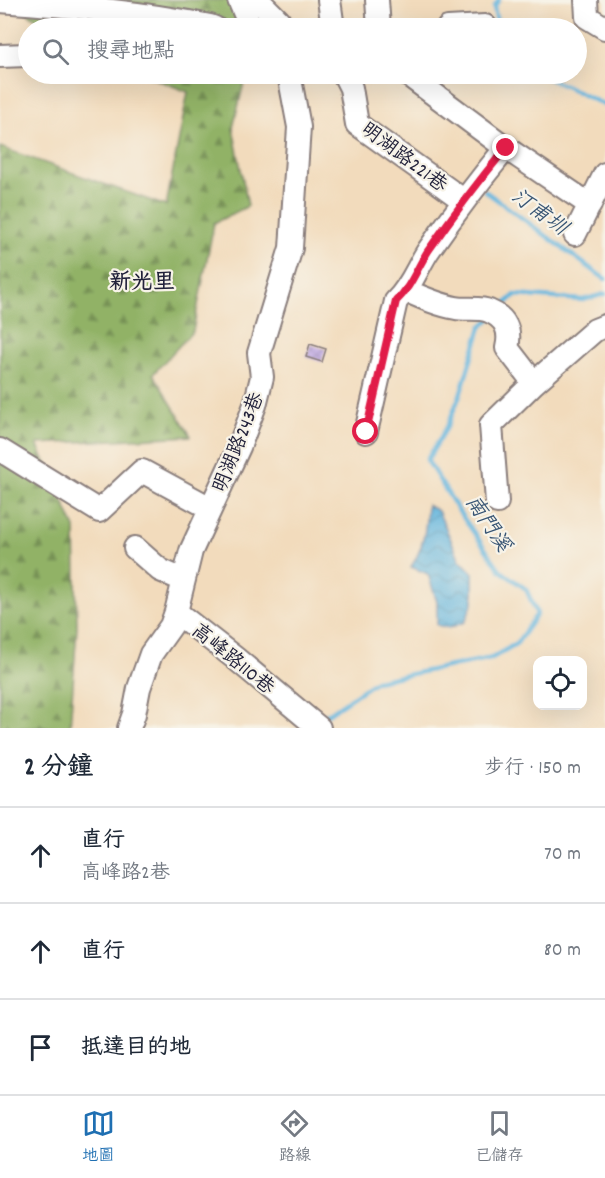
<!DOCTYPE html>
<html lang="zh-TW">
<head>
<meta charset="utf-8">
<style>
	:root { --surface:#fff; --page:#f2f2f3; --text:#1f2937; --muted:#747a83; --line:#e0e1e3; --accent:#1f6fb2 }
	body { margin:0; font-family:Dekko,"LXGW WenKai TC",sans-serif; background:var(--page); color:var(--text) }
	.controls { position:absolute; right:18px; bottom:18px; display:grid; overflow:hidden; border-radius:12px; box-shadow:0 6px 24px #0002 }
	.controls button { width:54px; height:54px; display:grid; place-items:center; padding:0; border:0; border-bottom:2px solid var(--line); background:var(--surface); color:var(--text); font:30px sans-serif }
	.stop { position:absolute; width:18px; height:18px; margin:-14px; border:4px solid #e11d48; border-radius:50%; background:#fff }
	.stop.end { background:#e11d48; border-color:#fff; box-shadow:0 2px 6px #0008 }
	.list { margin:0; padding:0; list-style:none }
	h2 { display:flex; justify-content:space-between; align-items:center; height:78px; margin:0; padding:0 24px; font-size:26px }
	h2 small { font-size:20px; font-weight:400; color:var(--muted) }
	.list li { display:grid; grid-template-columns:39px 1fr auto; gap:18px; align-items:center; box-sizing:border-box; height:96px; padding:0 24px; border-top:2px solid var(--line) }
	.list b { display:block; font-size:22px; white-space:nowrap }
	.list p { margin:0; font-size:20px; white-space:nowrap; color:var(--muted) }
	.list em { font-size:20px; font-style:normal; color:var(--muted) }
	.icon { flex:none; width:33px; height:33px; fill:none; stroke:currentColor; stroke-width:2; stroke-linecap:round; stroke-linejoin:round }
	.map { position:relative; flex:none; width:605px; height:728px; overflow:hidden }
	.search { position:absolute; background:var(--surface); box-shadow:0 6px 24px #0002; left:18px; right:18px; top:18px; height:66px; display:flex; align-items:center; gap:15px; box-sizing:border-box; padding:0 21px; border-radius:33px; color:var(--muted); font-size:22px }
	.sheet { height:366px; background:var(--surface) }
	nav { display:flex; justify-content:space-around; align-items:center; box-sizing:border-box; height:84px; border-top:2px solid var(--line); background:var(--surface); font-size:16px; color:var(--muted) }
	nav a { display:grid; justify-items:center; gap:3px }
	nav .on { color:var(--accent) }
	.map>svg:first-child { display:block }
	.forest { fill:url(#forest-firs); stroke:#5a6a50; stroke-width:1.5 }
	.water { fill:url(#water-waves); stroke:#426b8c; stroke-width:1.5 }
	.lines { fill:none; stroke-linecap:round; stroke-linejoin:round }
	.stream { stroke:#61b4dd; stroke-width:4.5 }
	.building { fill:url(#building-cross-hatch) }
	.minor-casing { stroke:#8a7e7c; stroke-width:26 }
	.minor { stroke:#fff; stroke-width:22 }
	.route { stroke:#e11d48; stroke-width:8 }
	.labels { text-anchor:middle; stroke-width:4.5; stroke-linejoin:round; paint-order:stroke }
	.street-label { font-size:20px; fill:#22223b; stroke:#f7f3e8 }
	.water-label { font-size:21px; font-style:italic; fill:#385574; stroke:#f7f3e8 }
	.quarter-label { font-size:22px; font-weight:bold; fill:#22223b; stroke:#f7f3e8 }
</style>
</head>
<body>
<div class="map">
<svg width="605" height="728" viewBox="0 0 605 728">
	<defs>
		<pattern id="forest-firs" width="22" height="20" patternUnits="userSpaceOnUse" patternTransform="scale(1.5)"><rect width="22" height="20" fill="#91b266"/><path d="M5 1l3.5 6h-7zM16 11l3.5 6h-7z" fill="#769055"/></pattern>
		<pattern id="water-waves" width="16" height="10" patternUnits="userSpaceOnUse" patternTransform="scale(1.5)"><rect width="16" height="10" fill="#61b4dd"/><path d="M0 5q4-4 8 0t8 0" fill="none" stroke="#5092b4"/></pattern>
		<pattern id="building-cross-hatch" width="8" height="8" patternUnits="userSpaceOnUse" patternTransform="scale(1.5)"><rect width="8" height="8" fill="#baa1e3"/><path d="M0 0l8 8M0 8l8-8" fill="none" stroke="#9783b9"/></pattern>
	</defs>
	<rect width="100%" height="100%" fill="#f7f3e8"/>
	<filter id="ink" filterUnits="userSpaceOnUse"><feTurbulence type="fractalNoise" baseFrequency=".0167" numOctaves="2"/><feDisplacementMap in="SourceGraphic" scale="12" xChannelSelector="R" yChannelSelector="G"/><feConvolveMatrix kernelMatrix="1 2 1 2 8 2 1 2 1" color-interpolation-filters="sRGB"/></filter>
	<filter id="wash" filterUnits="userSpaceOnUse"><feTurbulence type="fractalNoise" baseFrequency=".008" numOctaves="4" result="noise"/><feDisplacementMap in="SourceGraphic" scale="24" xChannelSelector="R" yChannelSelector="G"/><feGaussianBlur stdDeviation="1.35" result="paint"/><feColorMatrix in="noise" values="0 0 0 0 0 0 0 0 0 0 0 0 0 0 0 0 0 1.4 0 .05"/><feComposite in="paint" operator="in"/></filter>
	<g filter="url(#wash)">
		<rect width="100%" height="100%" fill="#f2dbbc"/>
		<path class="forest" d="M8 0H230L241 28H50Z
			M142 74H246L233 128 248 206 214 223 193 331 153 374 191 436 37 444 75 528 77 627 70 728H0V147L166 206 188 92Z"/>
		<path class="water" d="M427 505 438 511 460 560 473 573V602L465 622 449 628 437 625V602L428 574 411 567C424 547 426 529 427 505Z"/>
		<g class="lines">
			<path class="stream" d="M498 28 494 7 499 0
				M539 74 605 105
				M485 191 605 279
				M500 309 515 295 583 300 605 294
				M319 720 376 681 492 658 517 643 537 614 526 589 501 571 460 513 427 460 447 427 460 395 481 327 490 319"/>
		</g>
		<g id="blocks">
			<path class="building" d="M310 344 326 349 322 362 306 357Z"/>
		</g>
	</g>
	<g filter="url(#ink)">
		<use href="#blocks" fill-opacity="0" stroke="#8a7e7c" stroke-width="1.5"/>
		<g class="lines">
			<defs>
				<path id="minor" d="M239 0 251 28
					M258 0 279 21 280 28
					M329 0 333 28
					M377 0 379 28
					M586 0 587 17 605 28
					M0 1C71 6 141 12 210 26L215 28
					M448 28 485 26
					M0 56 27 55
					M344 74 351 88 357 124 463 200
					M407 74 506 148 590 205
					M575 234 605 174
					M407 291C423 298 439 305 456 308 466 310 480 307 489 311 506 318 511 331 507 348L534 383
					M366 432 396 301C411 287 417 268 428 251 453 215 478 182 506 148
					M0 450 99 511 142 471 210 508
					M497 502 491 425 534 383 595 330 605 326
					M135 548 160 570 183 580
					M176 612 235 658 319 728
					M129 728 134 714 139 688 151 654 171 626 176 612 191 551 239 447 255 405 262 377 259 353 291 248 299 127 289 74"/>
			</defs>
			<use href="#minor" class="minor-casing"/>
			<use href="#minor" class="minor"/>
		</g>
	</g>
	<g class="lines" filter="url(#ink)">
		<path class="route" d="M366 432 396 301C411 287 417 268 428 251 453 215 478 182 506 148"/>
	</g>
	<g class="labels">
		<g class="street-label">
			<text transform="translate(405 156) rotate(37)" y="7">明湖路221巷</text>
			<text transform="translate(237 442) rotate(-68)" y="7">明湖路243巷</text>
			<text transform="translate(234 658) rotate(39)" y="7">高峰路110巷</text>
		</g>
		<g class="water-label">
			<text transform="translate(540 211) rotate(36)" y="7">汀甫圳</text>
			<text transform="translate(489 523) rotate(56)" y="7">南門溪</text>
		</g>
		<g class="quarter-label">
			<text x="142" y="288">新光里</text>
		</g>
	</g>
</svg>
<div class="controls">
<button><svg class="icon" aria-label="locate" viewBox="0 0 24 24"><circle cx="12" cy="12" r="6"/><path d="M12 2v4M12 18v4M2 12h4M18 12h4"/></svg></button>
</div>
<div class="stop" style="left:366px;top:432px"></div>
<div class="stop end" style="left:506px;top:148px"></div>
<div class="search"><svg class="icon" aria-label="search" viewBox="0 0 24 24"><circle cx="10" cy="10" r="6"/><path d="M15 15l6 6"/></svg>搜尋地點</div>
</div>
<section class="sheet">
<h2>2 分鐘<small>步行 · 150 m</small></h2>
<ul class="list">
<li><svg class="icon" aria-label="ahead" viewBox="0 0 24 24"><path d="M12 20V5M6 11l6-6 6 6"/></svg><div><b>直行</b><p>高峰路2巷</p></div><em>70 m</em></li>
<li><svg class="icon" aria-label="ahead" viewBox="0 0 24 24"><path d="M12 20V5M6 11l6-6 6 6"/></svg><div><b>直行</b></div><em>80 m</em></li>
<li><svg class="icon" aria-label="arrive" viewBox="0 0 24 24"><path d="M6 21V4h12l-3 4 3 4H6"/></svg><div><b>抵達目的地</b></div></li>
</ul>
</section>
<nav>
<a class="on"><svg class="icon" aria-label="map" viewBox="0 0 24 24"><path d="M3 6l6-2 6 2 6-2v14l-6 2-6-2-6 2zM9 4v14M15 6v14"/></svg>地圖</a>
<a><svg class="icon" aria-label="directions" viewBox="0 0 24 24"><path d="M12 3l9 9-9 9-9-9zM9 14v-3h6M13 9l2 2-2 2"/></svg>路線</a>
<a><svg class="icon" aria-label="saved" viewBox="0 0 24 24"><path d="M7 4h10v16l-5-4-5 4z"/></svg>已儲存</a>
</nav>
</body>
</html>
